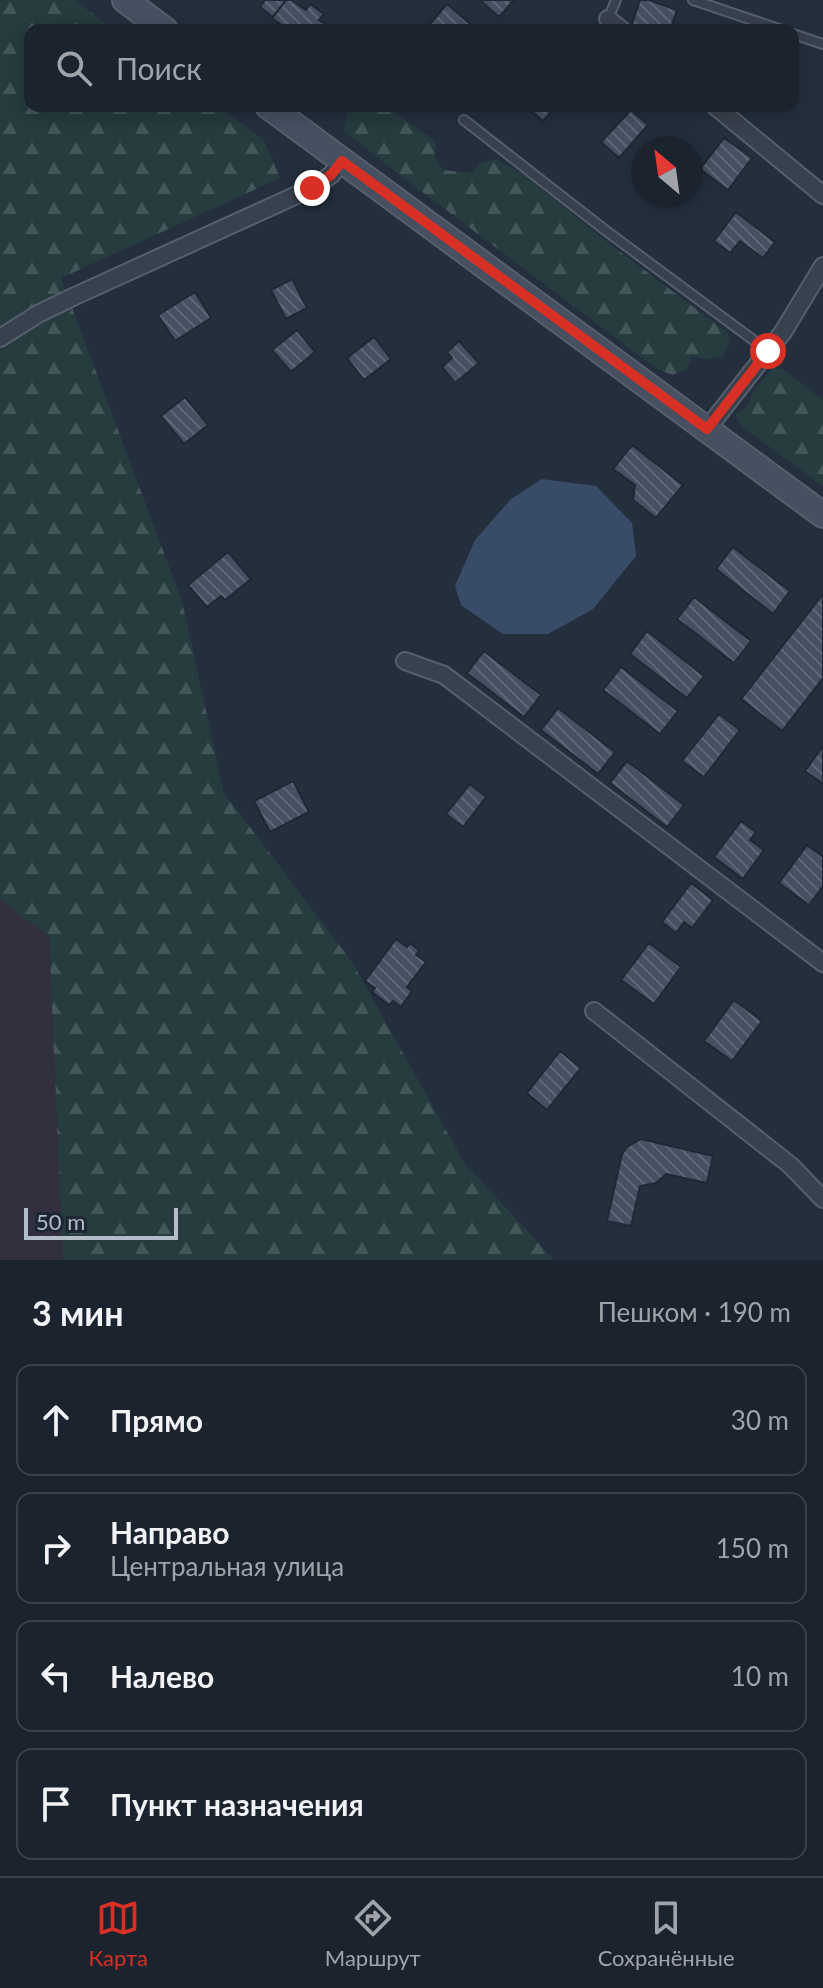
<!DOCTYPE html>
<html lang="ru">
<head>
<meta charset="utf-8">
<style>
	:root { --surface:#1b232e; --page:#242b36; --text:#f1f3f6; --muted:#a0a4aa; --line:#39404a; --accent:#d93025 }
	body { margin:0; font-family:Lato,sans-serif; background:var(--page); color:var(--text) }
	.compass { position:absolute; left:631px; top:136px; width:72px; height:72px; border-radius:50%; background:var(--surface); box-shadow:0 4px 20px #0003; rotate:331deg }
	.scale { position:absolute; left:24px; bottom:20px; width:154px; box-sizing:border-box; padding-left:8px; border:4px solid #b4bcc9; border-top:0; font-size:22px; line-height:28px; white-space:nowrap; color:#b4bcc9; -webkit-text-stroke:6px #1d2633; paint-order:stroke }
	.stop { position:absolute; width:24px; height:24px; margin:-18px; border:6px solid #d93025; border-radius:50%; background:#fff }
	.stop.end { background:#d93025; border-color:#fff; box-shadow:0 2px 8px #0008 }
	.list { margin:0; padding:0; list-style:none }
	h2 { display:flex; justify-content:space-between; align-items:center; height:104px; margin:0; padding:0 32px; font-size:34px }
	h2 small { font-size:26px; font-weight:400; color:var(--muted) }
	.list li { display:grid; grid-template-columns:52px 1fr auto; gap:24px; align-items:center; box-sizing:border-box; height:112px; margin:0 16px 16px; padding:0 16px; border:2px solid var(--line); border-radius:16px }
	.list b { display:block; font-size:30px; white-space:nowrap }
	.list p { margin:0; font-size:26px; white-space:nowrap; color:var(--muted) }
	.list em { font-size:26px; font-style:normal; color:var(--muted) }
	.icon { flex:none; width:44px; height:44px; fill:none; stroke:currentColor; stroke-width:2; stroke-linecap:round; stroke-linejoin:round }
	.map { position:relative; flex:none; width:823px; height:1260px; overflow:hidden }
	.search { position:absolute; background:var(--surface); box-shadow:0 4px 20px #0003; left:24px; right:24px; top:24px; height:88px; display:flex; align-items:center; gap:20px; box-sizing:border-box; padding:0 28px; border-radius:16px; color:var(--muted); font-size:30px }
	.sheet { height:616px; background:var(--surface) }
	nav { display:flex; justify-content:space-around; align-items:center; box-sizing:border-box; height:112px; border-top:2px solid var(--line); background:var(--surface); font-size:22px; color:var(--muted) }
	nav a { display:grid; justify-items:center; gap:4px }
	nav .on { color:var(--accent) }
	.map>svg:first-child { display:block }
	.medical { fill:#32303f }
	.forest { fill:url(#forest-firs) }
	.water { fill:#394c67 }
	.building { fill:url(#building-back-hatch); stroke:#1f2835; stroke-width:2 }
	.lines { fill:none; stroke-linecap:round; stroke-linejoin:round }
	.lane-casing { stroke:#565f6c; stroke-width:12 }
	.street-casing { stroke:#565f6c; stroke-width:20 }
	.secondary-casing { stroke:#565f6c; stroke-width:28 }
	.lane { stroke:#38414e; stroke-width:8 }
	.street { stroke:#38414e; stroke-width:16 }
	.secondary { stroke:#465061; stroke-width:24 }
	.route { stroke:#d93025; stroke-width:10 }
</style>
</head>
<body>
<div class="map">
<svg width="823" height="1260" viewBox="0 0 823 1260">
	<defs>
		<pattern id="forest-firs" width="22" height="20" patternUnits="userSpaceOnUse" patternTransform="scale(2)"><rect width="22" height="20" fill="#263c3f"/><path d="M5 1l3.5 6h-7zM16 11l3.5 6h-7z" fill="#435659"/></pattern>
		<pattern id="building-back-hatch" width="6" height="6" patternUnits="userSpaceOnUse" patternTransform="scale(2)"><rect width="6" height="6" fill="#455162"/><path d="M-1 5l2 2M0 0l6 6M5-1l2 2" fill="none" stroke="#5d6877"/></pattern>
	</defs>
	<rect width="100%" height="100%" fill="#242f3e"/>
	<path class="medical" d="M0 900 49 937 63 1260H0Z"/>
	<path class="forest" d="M0 0H74L115 30H30V106H218L264 140 280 178 61 278 182 601 224 793 352 962 465 1164 554 1260H63L49 937 0 900Z
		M350 106H386L435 141V157L443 170 472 173 482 162 497 160 523 174 615 248 728 333 729 344 723 356 707 359 692 356 686 370 672 375 657 369 405 179 343 130Z
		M773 368 783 369 823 400V486L744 428 735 415 748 405 753 391Z"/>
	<path class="water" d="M542 479 596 486 632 523 636 556 593 609 548 634H503L461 605 455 586 475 540 511 499Z"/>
	<path class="building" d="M265 0H286L273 17 260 7Z
		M286 0H291L306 10 310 4 324 14 319 20 329 27 327 30H288L272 18Z
		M480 0H514L499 17Z
		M640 0H649L677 10 670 30H639L631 27Z
		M447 4 477 30H425Z
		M526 106H556L543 121Z
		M631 110 648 125 619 158 601 142Z
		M724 138 752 158 728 190 700 169Z
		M736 212 775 242 763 258 740 241 730 253 714 241Z
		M292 279 307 308 286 319 271 290Z
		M195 292 211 318 175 341 158 315Z
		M297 330 315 352 291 372 272 350Z
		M374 337 391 359 364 380 347 358Z
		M459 341 479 363 455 383 442 367 452 358 447 352Z
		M185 397 208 425 184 444 161 416Z
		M632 445 683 485 656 518 633 500 635 485 613 469Z
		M733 547 790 591 773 614 716 569Z
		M228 552 251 579 225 600 221 596 207 607 188 585Z
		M823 594V678L782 731 741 699Z
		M694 597 751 641 734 663 677 619Z
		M647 631 704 676 687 698 630 654Z
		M484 651 541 695 524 717 467 673Z
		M621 667 678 711 660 734 603 690Z
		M558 708 615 752 598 774 541 730Z
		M719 714 740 730 704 777 682 761Z
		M823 746V784L805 771Z
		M627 761 684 805 667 827 610 783Z
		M293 781 309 812 270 832 254 801Z
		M470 784 486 797 463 827 446 814Z
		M741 821 756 832 750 840 764 850 743 879 714 857Z
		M807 845 823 857V886L809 905 779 883Z
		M691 883 713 900 692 928 684 922 676 933 662 922Z
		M396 939 407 947 410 943 419 950 416 955 426 962 407 987 412 991 401 1007 393 1001 389 1005 372 992 375 988 365 981Z
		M649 943 681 967 654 1004 621 980Z
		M734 1000 762 1021 732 1061 704 1041Z
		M560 1051 581 1068 547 1110 527 1093Z
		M641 1139 713 1156 707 1183 666 1174 656 1183 640 1186 631 1226 607 1221 622 1154 627 1147Z"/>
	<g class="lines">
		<defs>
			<path id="lane" d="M693 0 782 30
				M608 19 616 0
				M793 34 823 44
				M464 120 605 230 768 351"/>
			<path id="street" d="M608 19 622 30
				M715 106 823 195
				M0 338 38 314 75 296 312 188 331 175 342 161
				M707 429 783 332 823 266
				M405 661 444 675 823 963
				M594 1011 790 1165 823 1199"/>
			<path id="secondary" d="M125 0 165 30
				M268 106 823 515"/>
		</defs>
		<use href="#lane" class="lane-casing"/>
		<use href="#street" class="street-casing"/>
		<use href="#secondary" class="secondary-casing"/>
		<use href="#lane" class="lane"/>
		<use href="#street" class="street"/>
		<use href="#secondary" class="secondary"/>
	</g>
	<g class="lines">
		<path class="route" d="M312 188 331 175 342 161 707 429 768 351"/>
	</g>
</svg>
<svg class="compass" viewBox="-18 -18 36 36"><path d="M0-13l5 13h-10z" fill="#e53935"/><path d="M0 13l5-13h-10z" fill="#a0a4aa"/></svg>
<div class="scale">50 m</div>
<div class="stop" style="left:768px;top:351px"></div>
<div class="stop end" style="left:312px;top:188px"></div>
<div class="search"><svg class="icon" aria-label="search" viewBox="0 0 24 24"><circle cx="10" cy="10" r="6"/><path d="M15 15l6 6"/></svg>Поиск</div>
</div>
<section class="sheet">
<h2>3 мин<small>Пешком · 190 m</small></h2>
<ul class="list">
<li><svg class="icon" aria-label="ahead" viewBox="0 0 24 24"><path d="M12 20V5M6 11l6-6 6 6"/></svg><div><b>Прямо</b></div><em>30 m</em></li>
<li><svg class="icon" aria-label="right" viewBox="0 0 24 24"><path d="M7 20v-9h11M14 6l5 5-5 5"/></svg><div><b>Направо</b><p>Центральная улица</p></div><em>150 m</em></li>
<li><svg class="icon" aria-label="left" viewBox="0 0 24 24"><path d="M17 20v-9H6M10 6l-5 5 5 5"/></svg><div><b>Налево</b></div><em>10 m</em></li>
<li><svg class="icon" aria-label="arrive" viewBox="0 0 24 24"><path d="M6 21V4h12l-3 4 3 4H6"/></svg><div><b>Пункт назначения</b></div></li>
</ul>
</section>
<nav>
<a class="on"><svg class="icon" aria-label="map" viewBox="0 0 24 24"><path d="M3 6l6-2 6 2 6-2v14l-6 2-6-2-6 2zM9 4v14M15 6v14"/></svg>Карта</a>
<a><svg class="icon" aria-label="directions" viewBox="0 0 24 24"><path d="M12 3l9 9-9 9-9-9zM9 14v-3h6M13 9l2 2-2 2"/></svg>Маршрут</a>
<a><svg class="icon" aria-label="saved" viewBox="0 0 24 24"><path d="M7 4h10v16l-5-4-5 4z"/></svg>Сохранённые</a>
</nav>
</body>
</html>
